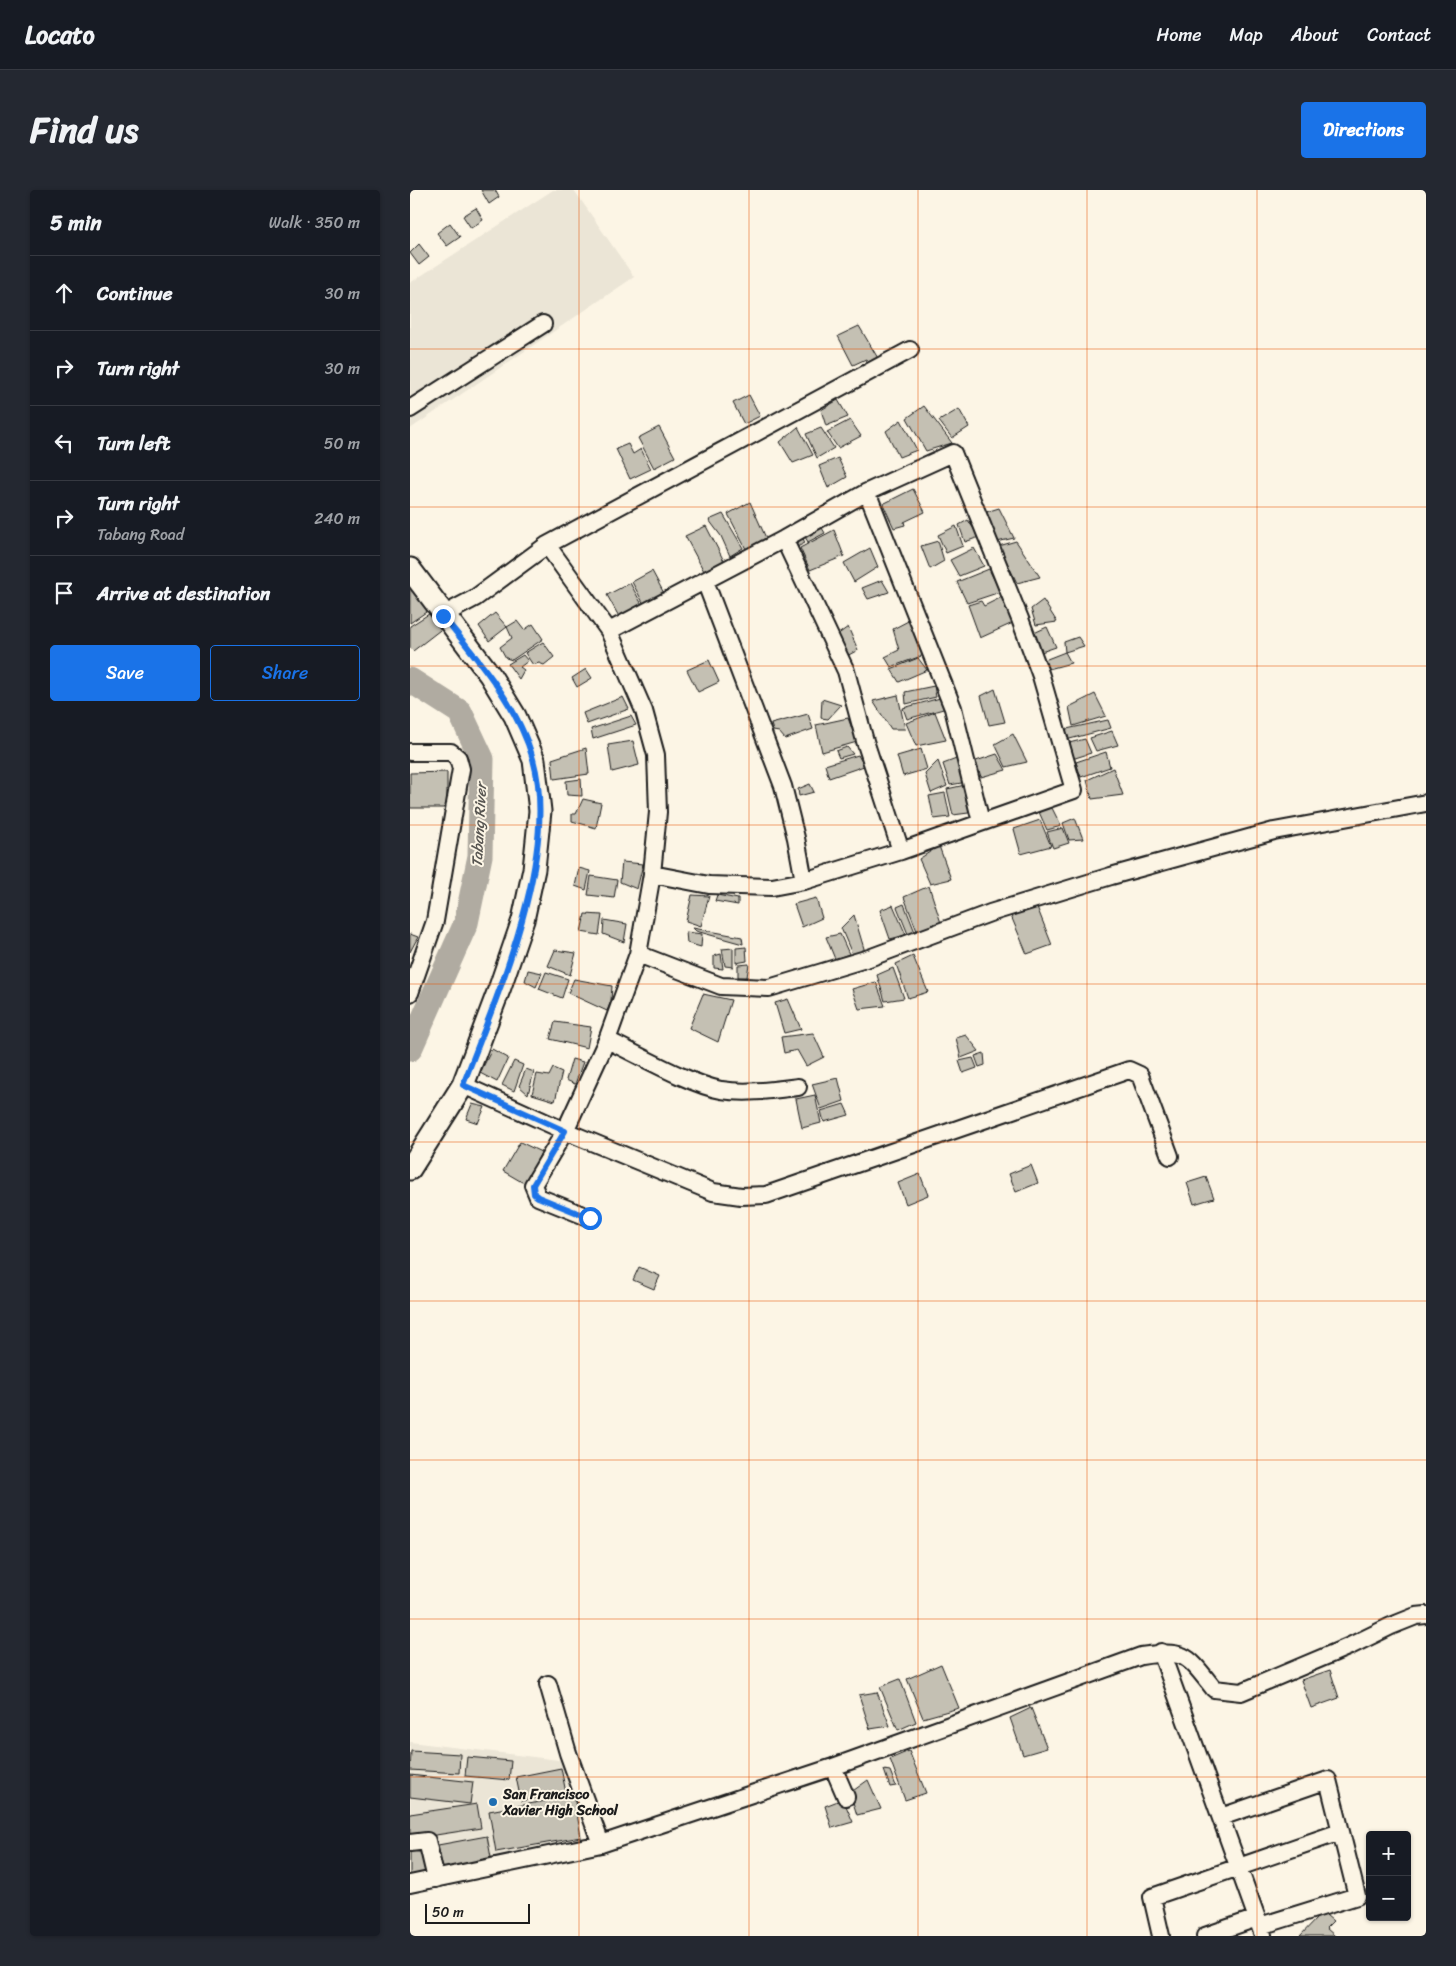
<!DOCTYPE html>
<html lang="en">
<head>
<meta charset="utf-8">
<style>
	:root { --surface:#171b24; --page:#242831; --text:#f1f3f6; --muted:#9ea1a6; --line:#363941; --accent:#1a73e8 }
	body { margin:0; font-family:Sriracha,sans-serif; background:var(--page); color:var(--text) }
	.controls { position:absolute; right:15px; bottom:15px; display:grid; overflow:hidden; border-radius:5px; box-shadow:0 1px 4px #0004 }
	.controls button { width:45px; height:45px; display:grid; place-items:center; padding:0; border:0; border-bottom:1px solid var(--line); background:var(--surface); color:var(--text); font:25px sans-serif }
	.scale { position:absolute; left:15px; bottom:12px; width:105px; box-sizing:border-box; padding-left:5px; border:2px solid #1c1c1c; border-top:0; font-size:14px; line-height:18px; white-space:nowrap; color:#1c1c1c; -webkit-text-stroke:4px #fcf5e5; paint-order:stroke }
	.stop { position:absolute; width:15px; height:15px; margin:-11px; border:4px solid #1a73e8; border-radius:50%; background:#fff }
	.stop.end { background:#1a73e8; border-color:#fff; box-shadow:0 1px 5px #0008 }
	.list { margin:0; padding:0; list-style:none }
	h2 { display:flex; justify-content:space-between; align-items:center; height:65px; margin:0; padding:0 20px; font-size:21px }
	h2 small { font-size:16px; font-weight:400; color:var(--muted) }
	.list li { display:grid; grid-template-columns:32px 1fr auto; gap:15px; align-items:center; box-sizing:border-box; height:75px; padding:0 20px; border-top:1px solid var(--line) }
	.list b { display:block; font-size:19px; white-space:nowrap }
	.list p { margin:0; font-size:16px; white-space:nowrap; color:var(--muted) }
	.list em { font-size:16px; font-style:normal; color:var(--muted) }
	.actions { display:flex; gap:10px; padding:15px 20px }
	.actions a { flex:1; padding:11px 0; border:1px solid var(--accent); border-radius:5px; text-align:center; font-size:18px; color:var(--accent) }
	.actions .main { background:var(--accent); color:#fff }
	.icon { flex:none; width:28px; height:28px; fill:none; stroke:currentColor; stroke-width:2; stroke-linecap:round; stroke-linejoin:round }
	.map { position:relative; flex:none; width:1016px; height:1746px; overflow:hidden; border-radius:5px }
	header { display:flex; align-items:center; gap:30px; box-sizing:border-box; height:70px; padding:0 25px; background:var(--surface); border-bottom:1px solid var(--line) }
	header strong { font-size:24px }
	nav { display:flex; gap:28px; margin-inline-start:auto; font-size:18px }
	.intro { display:flex; align-items:center; justify-content:space-between; box-sizing:border-box; height:120px; padding:0 30px }
	h1 { margin:0; font-size:35px }
	.button { padding:12px 22px; border-radius:5px; background:var(--accent); color:#fff; font-size:18px; font-weight:700 }
	main { display:flex; gap:30px; padding:0 30px }
	aside { flex:1; background:var(--surface); border-radius:5px; box-shadow:0 1px 4px #0004 }
	.map>svg:first-child { display:block }
	.built { fill:#ebe5d6 }
	.lines { fill:none; stroke-linecap:round; stroke-linejoin:round }
	.river { stroke:#b0aba1; stroke-width:25 }
	.building { fill:#c4c0b3; stroke:#1c1c1c }
	.minor-casing { stroke:#1c1c1c; stroke-width:20 }
	.major-casing { stroke:#1c1c1c; stroke-width:25 }
	.minor { stroke:#fcf5e5; stroke-width:16 }
	.major { stroke:#fcf5e5; stroke-width:21 }
	.route { stroke:#1a73e8; stroke-width:6 }
	.grid { fill:none; stroke:#e8590c; stroke-width:1; stroke-opacity:0.55 }
	.poi-dot { fill:#1f6fb2; stroke:#fcf5e5; stroke-width:2 }
	.labels { text-anchor:middle; stroke-width:4; stroke-linejoin:round; paint-order:stroke }
	.poi-label { font-size:14px; font-weight:bold; fill:#1c1c1c; stroke:#fcf5e5; text-anchor:start }
	.water-label { font-size:15px; font-style:italic; fill:#575551; stroke:#fcf5e5 }
</style>
</head>
<body>
<header>
<strong>Locato</strong>
<nav><a>Home</a><a>Map</a><a>About</a><a>Contact</a></nav>
</header>
<div class="intro"><h1>Find us</h1><a class="button">Directions</a></div>
<main>
<aside>
<h2>5 min<small>Walk · 350 m</small></h2>
<ul class="list">
<li><svg class="icon" aria-label="ahead" viewBox="0 0 24 24"><path d="M12 20V5M6 11l6-6 6 6"/></svg><div><b>Continue</b></div><em>30 m</em></li>
<li><svg class="icon" aria-label="right" viewBox="0 0 24 24"><path d="M7 20v-9h11M14 6l5 5-5 5"/></svg><div><b>Turn right</b></div><em>30 m</em></li>
<li><svg class="icon" aria-label="left" viewBox="0 0 24 24"><path d="M17 20v-9H6M10 6l-5 5 5 5"/></svg><div><b>Turn left</b></div><em>50 m</em></li>
<li><svg class="icon" aria-label="right" viewBox="0 0 24 24"><path d="M7 20v-9h11M14 6l5 5-5 5"/></svg><div><b>Turn right</b><p>Tabang Road</p></div><em>240 m</em></li>
<li><svg class="icon" aria-label="arrive" viewBox="0 0 24 24"><path d="M6 21V4h12l-3 4 3 4H6"/></svg><div><b>Arrive at destination</b></div></li>
</ul>
<div class="actions"><a class="main">Save</a><a>Share</a></div>
</aside>
<div class="map">
<svg width="1016" height="1746" viewBox="0 0 1016 1746">
	<rect width="100%" height="100%" fill="#fcf5e5"/>
	<filter id="ink" filterUnits="userSpaceOnUse"><feTurbulence type="fractalNoise" baseFrequency=".02" numOctaves="2"/><feDisplacementMap in="SourceGraphic" scale="10" xChannelSelector="R" yChannelSelector="G"/><feConvolveMatrix kernelMatrix="1 2 1 2 8 2 1 2 1" color-interpolation-filters="sRGB"/></filter>
	<g filter="url(#ink)">
		<path class="built" d="M143 0H164L224 87 0 239V93Z
			M0 1552 157 1571 173 1652 0 1685Z"/>
		<g class="lines">
			<path class="river" d="M0 490 50 522 72 569 70 666 56 733 0 859"/>
		</g>
		<path class="building" d="M71 0H85L89 7 79 14Z
			M66 18 73 30 61 38 53 26Z
			M40 33 50 47 37 56 27 43Z
			M9 54 19 67 9 75 0 63Z
			M449 136 469 170 459 175 456 169 443 175 428 146Z
			M339 205 350 226 334 234 323 213Z
			M428 210 438 227 416 236 411 220Z
			M514 216 542 253 516 261 497 228Z
			M549 219 559 237 542 248 529 231Z
			M440 230 451 246 428 258 417 242Z
			M491 230 507 260 489 267 476 241Z
			M249 237 265 267 244 278 228 248Z
			M388 237 403 265 383 273 370 252Z
			M411 238 424 258 407 268 396 244Z
			M218 254 223 264 231 259 241 279 220 289 206 259Z
			M428 268 437 287 418 298 409 276Z
			M503 299 515 322 494 332 495 335 484 338 473 314Z
			M340 312 356 348 336 359 318 324Z
			M589 318 604 348 587 352 573 323Z
			M313 324 333 358 320 366 311 346 299 330Z
			M558 330 569 347 555 352 549 335Z
			M296 336 314 371 295 383 275 346Z
			M546 336 553 356 536 363 528 345Z
			M412 338 415 343 398 352 394 345Z
			M424 340 434 366 400 380 390 358Z
			M392 346 395 353 387 357 383 350Z
			M528 351 534 371 520 379 511 356Z
			M606 351 630 387 607 393 589 356Z
			M460 358 468 377 444 392 434 373Z
			M564 358 574 376 549 386 540 370Z
			M579 379 590 402 557 413 547 392Z
			M242 381 256 407 236 418 222 392Z
			M472 390 479 402 458 409 452 398Z
			M220 393 235 420 212 432 197 405Z
			M0 395 22 418 0 433Z
			M592 407 605 432 570 448 558 415 571 411 574 416Z
			M633 410 647 432 626 435 621 419Z
			M22 422 34 437 3 461 0 458V436Z
			M85 423 97 437 79 451 69 436Z
			M502 429 517 464 481 477 475 467 489 460 483 439Z
			M107 431 114 440 123 434 133 449 102 470 96 468 90 457 102 448 97 437Z
			M438 437 448 460 433 468 427 445Z
			M637 437 646 457 628 463 624 443Z
			M668 447 674 456 655 462 654 452Z
			M133 452 144 467 134 475 129 473 123 475 115 463Z
			M655 462 661 473 635 480 632 471Z
			M113 465 118 471 110 477 114 480 109 489 98 474Z
			M508 468 517 480 489 492 481 479Z
			M299 470 309 492 288 502 277 480Z
			M176 479 182 488 167 497 162 488Z
			M524 496 526 507 496 514 495 502Z
			M585 499 595 532 579 535 571 506Z
			M685 504 696 526 663 536 659 517Z
			M488 505 495 539H481L463 511Z
			M213 507 219 519 177 534 173 523Z
			M534 507 537 518 497 529 493 518Z
			M412 509 431 515 418 529 411 528Z
			M525 522 536 550 506 556 496 533Z
			M398 524 403 539 375 549 369 542 363 541 361 534Z
			M221 526 226 535 183 549 181 539Z
			M438 528 447 552 412 562 406 535Z
			M698 530 701 538 656 550 652 540Z
			M702 541 708 555 686 561 680 548Z
			M603 544 617 572 596 577 585 554Z
			M675 549 681 563 662 569 659 553Z
			M223 551 229 575 202 582 198 555Z
			M437 557 443 564 429 568 426 561Z
			M176 558 179 584 144 589 142 569Z
			M511 559 517 579 493 586 487 566Z
			M696 562 700 577 671 587 666 572Z
			M587 564 596 580 571 587 566 571Z
			M448 565 454 576 419 588 415 575Z
			M549 568 557 592 540 595 533 574Z
			M528 571 537 596 521 603 515 584Z
			M703 578 713 605 682 609 677 590Z
			M37 582V618H0V583Z
			M171 589 172 606 157 605 156 591Z
			M400 594 404 602 389 606 388 599Z
			M555 595 566 622 543 625 537 599Z
			M535 603 540 627 524 629 519 606Z
			M173 609 191 613 186 638 162 631V624H166Z
			M641 616 651 636 637 640 629 622Z
			M665 628 673 649 659 650 653 633Z
			M630 630 641 656 611 664 604 639Z
			M653 638 659 653 643 658 637 642Z
			M529 656 541 689 520 694 509 669Z
			M212 672 233 674 227 699 210 692Z
			M169 678 180 681 176 700 165 696Z
			M181 686 207 690 204 708 178 705Z
			M519 696 531 733 507 741 494 707Z
			M282 705 299 706 291 736 276 731Z
			M307 705 328 709V715L305 711Z
			M406 708 412 728 392 737 384 714Z
			M494 714 505 742 498 744 487 717Z
			M483 715 496 745 480 749 470 720Z
			M627 717 642 755 617 764 601 726Z
			M175 724 192 725 189 745 171 742Z
			M444 725 455 762 442 764 431 738Z
			M194 730 217 734 214 752 193 744Z
			M283 738 332 747 333 754 286 741Z
			M276 742 292 744 291 757 277 753Z
			M0 744 8 747 0 762Z
			M430 744 439 764 425 769 416 747Z
			M336 757 337 771 326 773V758Z
			M323 758V777L315 776 312 759Z
			M145 760 166 763 160 785 138 776Z
			M311 764 313 779 304 778V766Z
			M503 766 518 802 498 808 486 774Z
			M339 774 337 787H328V775Z
			M483 778 494 808 475 811 467 785Z
			M118 780 132 783 126 797 115 791Z
			M136 782 158 789 152 808 129 799Z
			M164 789 202 796 201 811 197 821 158 803Z
			M466 792 475 816 449 819 442 799Z
			M293 804 321 810 308 852 279 838Z
			M378 809 391 839 374 843 365 813Z
			M145 832 181 837 177 858 140 849Z
			M403 843 414 867 396 876 387 860 374 863 371 847Z
			M556 845 569 861 551 868 546 848Z
			M82 859 98 868 87 892 70 883Z
			M574 863 575 875 569 877 565 866Z
			M563 868 567 878 553 883 549 871Z
			M162 869 173 872 165 894 156 890Z
			M104 871 113 875 104 901 92 895Z
			M143 878 152 882 145 911 122 904 127 884 139 886Z
			M116 879 124 882 118 904 109 896Z
			M428 888 434 911 411 919 402 894Z
			M405 905 411 933 392 938 386 909Z
			M62 914 75 917 68 933 56 929Z
			M434 914 439 925 414 932 411 921Z
			M110 952 131 962 117 995 93 981Z
			M621 975 628 993 606 1002 599 984Z
			M510 984 518 1005 496 1014 488 993Z
			M796 987 804 1008 784 1014 777 993Z
			M229 1077 250 1086 244 1099 223 1090Z
			M531 1474 549 1518 513 1528 497 1489Z
			M920 1480 929 1508 901 1518 891 1490Z
			M490 1489 506 1532 488 1540 470 1497Z
			M467 1502 480 1536 460 1539 449 1505Z
			M621 1518 637 1558 613 1565 600 1528Z
			M1 1561 50 1564 49 1583 0 1580Z
			M499 1561 516 1603 495 1610 480 1569Z
			M57 1567 101 1571 99 1590 55 1586Z
			M151 1578 156 1603 111 1611 106 1587Z
			M474 1580 480 1581 486 1596 480 1597Z
			M0 1585 63 1592 60 1614 0 1607Z
			M458 1590 471 1619 447 1625 440 1603Z
			M164 1606 171 1647 86 1662 79 1621Z
			M433 1609 443 1632 422 1638 415 1616Z
			M67 1614 71 1638 0 1649V1624Z
			M77 1646 82 1673 33 1682 28 1655Z
			M12 1659 17 1684 0 1688V1661Z
			M916 1725 923 1731 916 1738 925 1746H890L907 1728Z"/>
		<g class="lines">
			<defs>
				<path id="minor" d="M0 219 133 134
					M457 302 543 518 571 632
					M374 349 436 481 455 551 491 661
					M137 355 199 441 234 521 246 565 248 622 242 684 228 764 197 850 155 941 123 995 128 1007 180 1028
					M295 391 373 596 386 648 394 691
					M33 425 65 408 137 355 500 160
					M199 441 374 349 457 302 543 263 610 429 631 486 664 600 491 661 394 691 362 697 299 695 242 684
					M0 562H41L48 568 51 579 25 731 0 803
					M228 764 311 796 359 798 459 768 580 723 701 686 864 641 1016 613
					M197 850C229 865 279 894 311 900 337 904 363 900 388 897
					M53 895 155 941 303 1002 331 1006 356 1005 719 880 730 885 760 966
					M751 1462 853 1745
					M138 1494 158 1563 191 1654
					M423 1577 436 1607
					M811 1627 918 1590 947 1706 850 1736
					M0 1653 17 1651 26 1689
					M0 1694 191 1654 423 1577 731 1466C776 1459 777 1465 804 1499L831 1502 940 1456 981 1436 1006 1426 1016 1425
					M751 1746 742 1707 930 1642
					M795 1746 847 1728"/>
				<path id="major" d="M0 379 80 485 105 526 124 570 130 621 124 679 113 730 90 797 53 895 0 979"/>
			</defs>
			<use href="#minor" class="minor-casing"/>
			<use href="#major" class="major-casing"/>
			<use href="#minor" class="minor"/>
			<use href="#major" class="major"/>
		</g>
	</g>
	<g class="lines" filter="url(#ink)">
		<path class="route" d="M33 426C67 469 108 515 123 569 150 665 87 805 53 895L155 941 123 995 124 1004 128 1007 180 1028"/>
	</g>
	<path class="grid" d="M169 0V1746M339 0V1746M508 0V1746M677 0V1746M847 0V1746M0 159H1016M0 317H1016M0 476H1016M0 635H1016M0 794H1016M0 952H1016M0 1111H1016M0 1270H1016M0 1429H1016M0 1587H1016"/>
	<circle class="poi-dot" cx="83" cy="1612" r="5"/>
	<g class="labels">
		<g class="poi-label">
			<text x="93" y="1609">San Francisco<tspan x="93" dy="16">Xavier High School</tspan></text>
		</g>
		<g class="water-label">
			<text transform="translate(69 635) rotate(-87)" y="5">Tabang River</text>
		</g>
	</g>
</svg>
<div class="controls">
<button>+</button>
<button>−</button>
</div>
<div class="scale">50 m</div>
<div class="stop" style="left:180px;top:1028px"></div>
<div class="stop end" style="left:33px;top:426px"></div>
</div>
</main>
</body>
</html>
